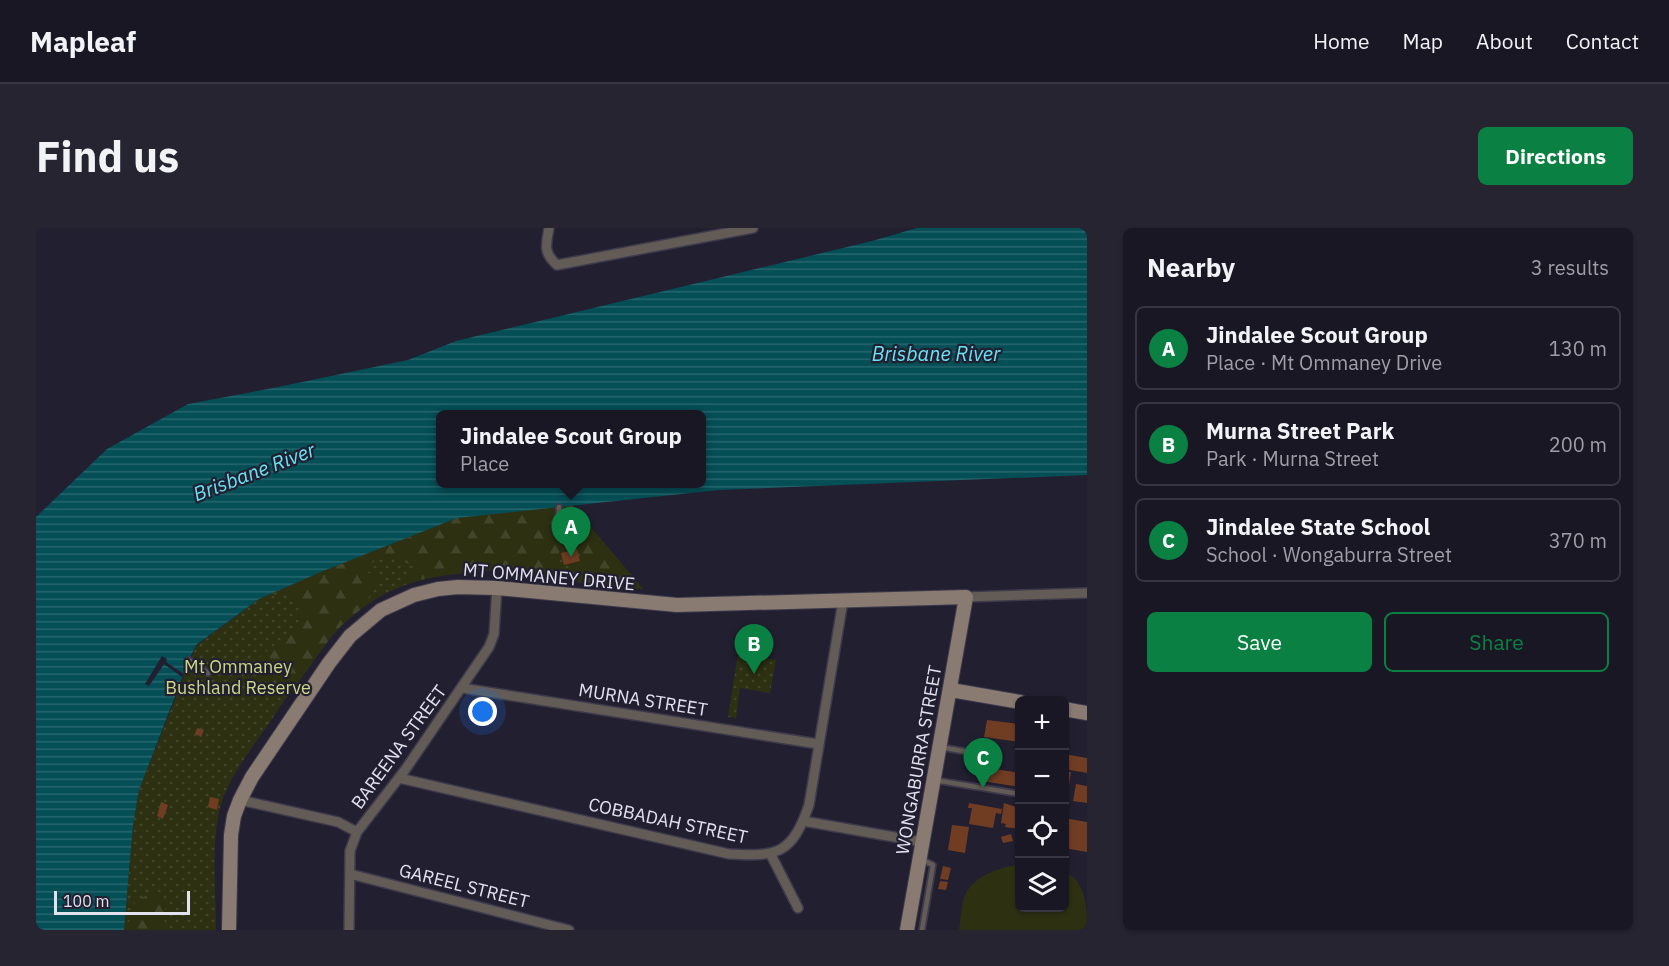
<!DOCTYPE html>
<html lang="en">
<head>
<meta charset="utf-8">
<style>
	:root { --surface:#1a1725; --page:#272432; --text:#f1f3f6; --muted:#9f9fa7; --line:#383642; --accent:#0b8043 }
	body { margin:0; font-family:"IBM Plex Sans",sans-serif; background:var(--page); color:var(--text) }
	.controls { position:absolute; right:18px; bottom:18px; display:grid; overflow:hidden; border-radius:9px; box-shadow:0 2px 4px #0004 }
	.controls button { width:54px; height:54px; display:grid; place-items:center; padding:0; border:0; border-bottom:2px solid var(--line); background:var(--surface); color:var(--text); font:30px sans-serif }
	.scale { position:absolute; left:18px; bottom:15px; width:136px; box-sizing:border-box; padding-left:6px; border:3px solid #e3e2ef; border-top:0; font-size:16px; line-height:21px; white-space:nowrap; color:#e3e2ef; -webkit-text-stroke:4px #221f31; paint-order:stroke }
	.you { position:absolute; left:447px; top:484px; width:21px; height:21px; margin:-15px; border:4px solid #fff; border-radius:50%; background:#1a73e8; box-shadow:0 0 0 9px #1a73e833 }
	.badge { display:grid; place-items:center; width:39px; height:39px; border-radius:50%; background:var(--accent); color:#fff; font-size:20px; font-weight:700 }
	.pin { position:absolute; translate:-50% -50px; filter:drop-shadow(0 2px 3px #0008) }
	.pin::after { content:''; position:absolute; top:32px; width:21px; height:18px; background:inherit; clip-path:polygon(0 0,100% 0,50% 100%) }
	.popup { position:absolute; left:400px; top:182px; width:270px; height:78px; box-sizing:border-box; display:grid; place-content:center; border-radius:9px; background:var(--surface); filter:drop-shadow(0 2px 4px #0005); font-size:20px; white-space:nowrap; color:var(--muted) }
	.popup b { font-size:22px; color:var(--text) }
	.popup::after { content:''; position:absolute; left:50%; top:100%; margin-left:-12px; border:12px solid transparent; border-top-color:var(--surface) }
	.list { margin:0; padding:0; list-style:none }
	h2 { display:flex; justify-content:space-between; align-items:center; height:78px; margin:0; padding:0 24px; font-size:26px }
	h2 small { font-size:20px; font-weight:400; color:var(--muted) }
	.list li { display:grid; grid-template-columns:39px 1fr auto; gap:18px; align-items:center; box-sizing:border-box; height:84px; margin:0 12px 12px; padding:0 12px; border:2px solid var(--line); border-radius:9px }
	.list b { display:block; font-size:22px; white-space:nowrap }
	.list p { margin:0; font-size:20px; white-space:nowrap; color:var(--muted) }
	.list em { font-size:20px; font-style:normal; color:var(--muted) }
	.actions { display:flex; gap:12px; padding:18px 24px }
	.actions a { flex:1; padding:14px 0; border:2px solid var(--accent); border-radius:9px; text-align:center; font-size:21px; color:var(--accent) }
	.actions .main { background:var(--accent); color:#fff }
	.icon { flex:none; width:33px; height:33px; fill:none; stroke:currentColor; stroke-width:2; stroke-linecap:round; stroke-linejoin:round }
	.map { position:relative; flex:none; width:1051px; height:702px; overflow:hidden; border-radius:9px }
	header { display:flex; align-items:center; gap:36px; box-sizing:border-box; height:84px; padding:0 30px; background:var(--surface); border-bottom:2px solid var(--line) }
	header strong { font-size:28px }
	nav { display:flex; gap:33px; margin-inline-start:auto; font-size:21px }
	.intro { display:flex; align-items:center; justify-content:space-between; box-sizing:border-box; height:144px; padding:0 36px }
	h1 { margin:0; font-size:42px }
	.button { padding:15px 27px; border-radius:9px; background:var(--accent); color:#fff; font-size:21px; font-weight:700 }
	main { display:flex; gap:36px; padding:0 36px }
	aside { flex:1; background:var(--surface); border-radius:9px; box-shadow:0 2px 4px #0004 }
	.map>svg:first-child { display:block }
	.grass { fill:url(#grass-dots) }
	.forest { fill:url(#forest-firs) }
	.garden { fill:#2d3112 }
	.water { fill:url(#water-rules); fill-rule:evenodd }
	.pier { fill:#221f31 }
	.building { fill:#703d23 }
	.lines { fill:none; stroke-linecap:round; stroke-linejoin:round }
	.lane-casing { stroke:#3d3a4c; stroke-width:8 }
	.street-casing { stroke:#3d3a4c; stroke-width:12 }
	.secondary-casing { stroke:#3d3a4c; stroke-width:16 }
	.lane { stroke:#635b55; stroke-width:4.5 }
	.street { stroke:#635b55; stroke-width:9 }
	.secondary { stroke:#897b71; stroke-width:14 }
	.labels { text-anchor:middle; stroke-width:4.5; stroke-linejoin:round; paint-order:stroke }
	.street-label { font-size:18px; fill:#e3e2ef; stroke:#221f31 }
	.park-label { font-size:18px; fill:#ccd983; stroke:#221f31 }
	.water-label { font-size:20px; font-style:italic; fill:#68e3f3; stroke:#221f31 }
</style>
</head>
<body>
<header>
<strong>Mapleaf</strong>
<nav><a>Home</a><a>Map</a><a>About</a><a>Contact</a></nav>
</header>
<div class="intro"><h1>Find us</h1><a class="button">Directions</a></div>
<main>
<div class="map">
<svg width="1051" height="702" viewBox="0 0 1051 702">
	<defs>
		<pattern id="grass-dots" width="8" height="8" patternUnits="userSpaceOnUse" patternTransform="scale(1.5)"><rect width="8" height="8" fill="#2d3112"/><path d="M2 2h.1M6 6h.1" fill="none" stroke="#414529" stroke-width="1.8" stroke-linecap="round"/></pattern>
		<pattern id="forest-firs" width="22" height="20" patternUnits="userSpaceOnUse" patternTransform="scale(1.5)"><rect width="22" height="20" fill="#2d3112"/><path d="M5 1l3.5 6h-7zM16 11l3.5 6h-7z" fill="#414529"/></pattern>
		<pattern id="water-rules" width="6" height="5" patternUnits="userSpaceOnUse" patternTransform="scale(1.5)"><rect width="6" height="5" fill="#044e56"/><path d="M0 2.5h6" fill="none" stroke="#28676f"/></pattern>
	</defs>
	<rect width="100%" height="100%" fill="#221f31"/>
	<path class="grass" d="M536 277 607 361 483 347C478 345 472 341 466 341 452 340 435 344 421 346 319 356 287 416 234 494 216 520 193 548 184 580 175 617 180 663 180 702H88L97 597 103 562 160 418 223 371 287 343 421 290Z
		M702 426 740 432 734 465 704 460 700 490 692 489Z"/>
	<path class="forest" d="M536 277 607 361 544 355 539 346 541 336 545 335 546 331 541 319H534L523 324C524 335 521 342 514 351L483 347 468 341 394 348 371 355 364 354 368 349 387 341 354 329H344L328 341 331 345H336L341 350 330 377 301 401 251 470C236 462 217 454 216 436L265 395C267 386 266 373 256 368 251 366 241 367 236 366L287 343 421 290 519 279V288L525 291 526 278Z
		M115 665 130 674 128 702H91L99 673Z"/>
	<path class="garden" d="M983 637 984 680H1028L1029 644C1051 654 1051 681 1051 702H923C925 691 925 674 930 665 940 647 965 639 983 637Z"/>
	<path class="water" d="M881 0H1051V247L683 262 421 290 287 343 223 371 160 417 153 432 103 562 97 597 88 702H0V289L71 221 152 176 242 159 372 132 420 113 836 13ZM404 186H666V256H404Z"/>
	<path class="pier" d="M126 428 131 431 130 434 148 446 146 449 128 436 113 458 109 456Z"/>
	<path class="building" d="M541 321 544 333 528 337 525 325Z
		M951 492 984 496V514L948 509Z
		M161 500 168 502 165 509 159 506Z
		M1028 526 1051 530V545L1028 541Z
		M948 539 984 545V559L946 553Z
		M1028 543 1035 544 1030 577H1028Z
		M1040 556 1051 558V575L1037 573Z
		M174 569 183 571 181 582 172 579Z
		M125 574 132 577 127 591 121 588Z
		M933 575 966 581 965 586 960 585 957 600 933 596 936 580H932Z
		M968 575 984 580V601L969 599 970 596 965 595Z
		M1028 590 1051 594V624L1028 620Z
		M916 597 933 599 929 625 912 622Z
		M975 606 977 613 967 615 965 609Z
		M907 638 915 640 912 652 904 651Z
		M904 653 912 654 910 662 902 661Z"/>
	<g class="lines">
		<defs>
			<path id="lane" d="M523 294V279
				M153 432 172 445
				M904 519 949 527
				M898 552 984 566
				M886 702 897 637 887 632"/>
			<path id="street" d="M513 0C510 18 507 24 521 37L717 0
				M930 369 1051 365
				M426 460 782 516
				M363 550 693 626C742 629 756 626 773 577L807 373
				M204 572 302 594 321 604
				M767 593 887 614
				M735 627 762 680
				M314 646 533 702
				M313 702 314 623 321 604 369 542 453 419 458 406 461 360"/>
			<path id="secondary" d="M915 462 984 474
				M1028 481 1051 485
				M193 702 195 607 198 588 204 572 216 549 293 435 314 408 345 382 378 367 402 361 422 359 461 360 641 377 930 369 871 702"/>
		</defs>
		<use href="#lane" class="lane-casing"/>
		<use href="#street" class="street-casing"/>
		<use href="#secondary" class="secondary-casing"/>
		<use href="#lane" class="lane"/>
		<use href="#street" class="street"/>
		<use href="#secondary" class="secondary"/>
	</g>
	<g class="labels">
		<g class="street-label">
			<text transform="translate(513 349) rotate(5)" y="6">MT OMMANEY DRIVE</text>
			<text transform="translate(607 472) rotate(9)" y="6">MURNA STREET</text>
			<text transform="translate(363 519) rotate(-54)" y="6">BAREENA STREET</text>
			<text transform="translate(883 532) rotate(-80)" y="6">WONGABURRA STREET</text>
			<text transform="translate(632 593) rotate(12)" y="6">COBBADAH STREET</text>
			<text transform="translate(428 658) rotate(14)" y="6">GAREEL STREET</text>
		</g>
		<g class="park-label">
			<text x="202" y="445">Mt Ommaney<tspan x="202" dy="21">Bushland Reserve</tspan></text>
		</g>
		<g class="water-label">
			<text x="900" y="133">Brisbane River</text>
			<text transform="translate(218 244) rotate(-21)" y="7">Brisbane River</text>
		</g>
	</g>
</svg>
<div class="controls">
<button>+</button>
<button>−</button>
<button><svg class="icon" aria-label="locate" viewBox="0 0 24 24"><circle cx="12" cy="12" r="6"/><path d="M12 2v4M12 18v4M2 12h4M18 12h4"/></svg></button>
<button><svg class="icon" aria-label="layers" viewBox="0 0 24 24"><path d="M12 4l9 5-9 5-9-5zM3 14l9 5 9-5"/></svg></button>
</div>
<div class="scale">100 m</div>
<div class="you"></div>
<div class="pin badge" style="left:535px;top:329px">A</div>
<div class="popup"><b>Jindalee Scout Group</b>Place</div>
<div class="pin badge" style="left:718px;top:446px">B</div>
<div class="pin badge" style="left:947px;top:560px">C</div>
</div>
<aside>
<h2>Nearby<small>3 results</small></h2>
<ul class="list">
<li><span class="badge">A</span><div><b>Jindalee Scout Group</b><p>Place · Mt Ommaney Drive</p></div><em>130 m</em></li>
<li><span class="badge">B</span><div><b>Murna Street Park</b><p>Park · Murna Street</p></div><em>200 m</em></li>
<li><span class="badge">C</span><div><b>Jindalee State School</b><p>School · Wongaburra Street</p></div><em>370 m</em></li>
</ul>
<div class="actions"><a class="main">Save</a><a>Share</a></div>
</aside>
</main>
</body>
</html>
